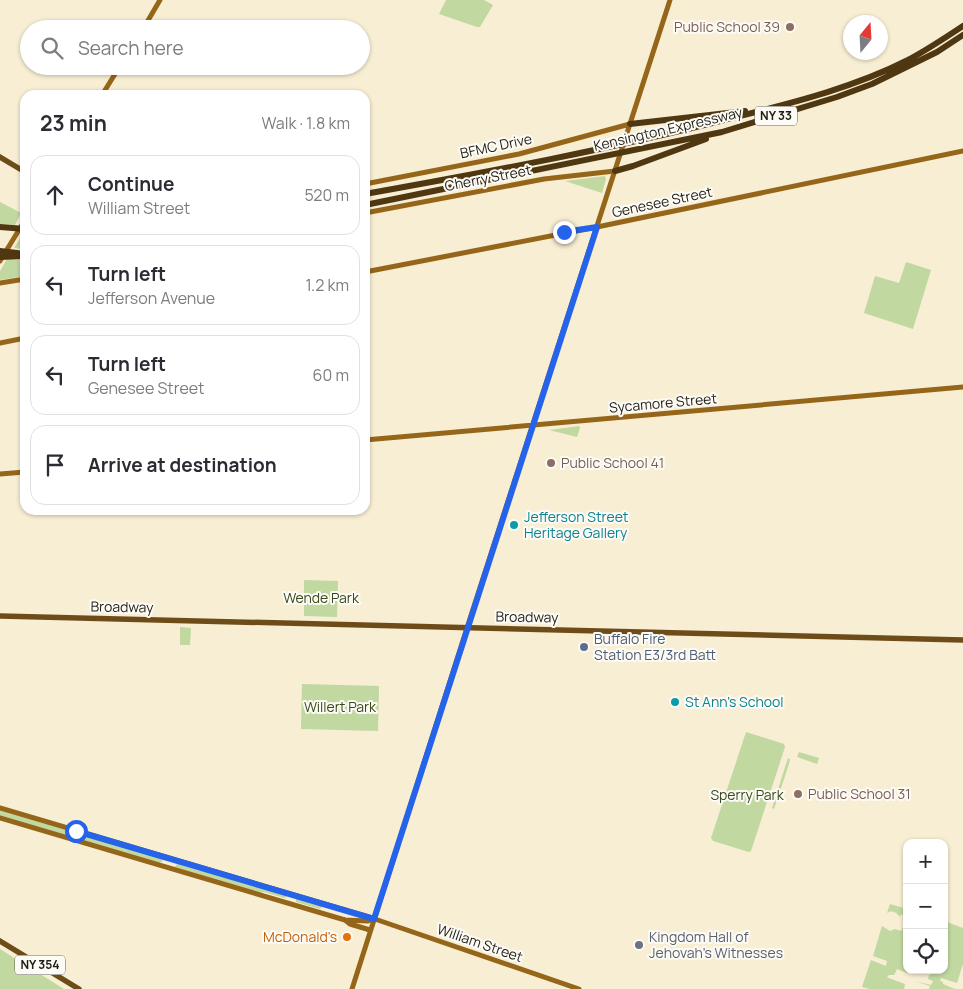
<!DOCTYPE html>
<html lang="en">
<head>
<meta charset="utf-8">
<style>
	:root { --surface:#fff; --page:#f7f7f7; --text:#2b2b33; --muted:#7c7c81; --line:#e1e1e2 }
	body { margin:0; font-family:Manrope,sans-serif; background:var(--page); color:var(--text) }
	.controls { position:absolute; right:15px; bottom:15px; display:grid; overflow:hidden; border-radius:10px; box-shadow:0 1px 4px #0004 }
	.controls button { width:45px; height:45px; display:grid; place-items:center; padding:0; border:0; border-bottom:1px solid var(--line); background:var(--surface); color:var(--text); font:25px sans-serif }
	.compass { position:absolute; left:843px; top:15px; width:45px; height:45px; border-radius:50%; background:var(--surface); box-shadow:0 1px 4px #0004; rotate:18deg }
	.stop { position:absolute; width:15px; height:15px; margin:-11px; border:4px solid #2563eb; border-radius:50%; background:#fff }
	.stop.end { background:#2563eb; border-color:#fff; box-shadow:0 1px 5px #0008 }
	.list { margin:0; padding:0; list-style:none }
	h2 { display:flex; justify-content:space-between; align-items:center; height:65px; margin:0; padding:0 20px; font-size:21px }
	h2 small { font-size:16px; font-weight:400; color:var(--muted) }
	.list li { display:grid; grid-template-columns:32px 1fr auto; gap:15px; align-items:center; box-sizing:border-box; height:80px; margin:0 10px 10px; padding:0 10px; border:1px solid var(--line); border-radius:15px }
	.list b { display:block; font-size:19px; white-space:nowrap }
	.list p { margin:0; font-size:16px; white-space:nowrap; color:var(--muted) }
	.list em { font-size:16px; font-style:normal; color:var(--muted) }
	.icon { flex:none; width:28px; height:28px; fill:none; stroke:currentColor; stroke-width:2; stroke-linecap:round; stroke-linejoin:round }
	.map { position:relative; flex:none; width:963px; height:989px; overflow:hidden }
	.search { position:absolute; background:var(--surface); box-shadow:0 1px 4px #0004; left:20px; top:20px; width:350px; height:55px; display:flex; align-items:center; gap:12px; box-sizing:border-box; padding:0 18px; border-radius:28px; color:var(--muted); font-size:19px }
	.panel { position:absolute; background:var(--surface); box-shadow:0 1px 4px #0004; left:20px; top:90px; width:350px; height:425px; border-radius:15px }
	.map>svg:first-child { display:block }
	.green { fill:#c1d8a1 }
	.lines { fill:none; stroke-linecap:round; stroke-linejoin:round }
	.secondary { stroke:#956619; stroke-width:5 }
	.primary { stroke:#6e4c1a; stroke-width:5.5 }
	.highway { stroke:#4f3712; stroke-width:6 }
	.route { stroke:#2563eb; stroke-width:6 }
	.education-dot { fill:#8d6e63; stroke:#fdfbf6; stroke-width:2 }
	.culture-dot { fill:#0f9aa8; stroke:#fdfbf6; stroke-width:2 }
	.service-dot { fill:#5c6f8a; stroke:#fdfbf6; stroke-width:2 }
	.food-dot { fill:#e8710a; stroke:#fdfbf6; stroke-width:2 }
	.worship-dot { fill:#6b7280; stroke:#fdfbf6; stroke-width:2 }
	.labels { text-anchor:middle; stroke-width:4; stroke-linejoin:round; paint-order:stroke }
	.shield { fill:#fdfbf6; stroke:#626057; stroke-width:1 }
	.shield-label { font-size:12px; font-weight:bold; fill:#201d13 }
	.education-label { font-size:14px; fill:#785e54; stroke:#fdfbf6; text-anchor:start }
	.street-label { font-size:14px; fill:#201d13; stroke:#fdfbf6 }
	.culture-label { font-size:14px; fill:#0d838f; stroke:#fdfbf6; text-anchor:start }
	.park-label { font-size:14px; fill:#384a19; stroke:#fdfbf6 }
	.service-label { font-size:14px; fill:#4e5e75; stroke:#fdfbf6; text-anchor:start }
	.food-label { font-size:14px; fill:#c56008; stroke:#fdfbf6; text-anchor:end }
	.worship-label { font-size:14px; fill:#5b616d; stroke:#fdfbf6; text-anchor:start }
</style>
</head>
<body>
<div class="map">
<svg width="963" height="989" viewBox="0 0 963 989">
	<rect width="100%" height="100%" fill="#f7eed3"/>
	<path class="green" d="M446 0H484L493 5 480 27H477L439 14Z
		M605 176 606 179 602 193 565 181Z
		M0 202 21 213 15 225 0 224Z
		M24 232 25 233V249L14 248Z
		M7 259 25 260V276L0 280V271Z
		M906 262 931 270 913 329 864 313 875 276 899 283Z
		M579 426 580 428 577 437 549 430Z
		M304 580 338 581 337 617 304 616Z
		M180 627 191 628 190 645H180Z
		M302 684 379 686 378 731 301 729Z
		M746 732 784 744 785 747 751 851 749 852 713 841 711 838Z
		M799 752 819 758 817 764 797 757Z
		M788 758 790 759 789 764 774 809 772 808Z
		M0 810 161 857 163 861 159 863 0 816Z
		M177 864 200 871 205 870 285 894 287 897 284 898 264 892 258 893 175 867Z
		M296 898 321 905 322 907 320 909 296 902Z
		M890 904 907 909V944L904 946 907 948V970H910L907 973 897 969 894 975H889L887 977 891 979 905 984 904 989H870L862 987 871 960 886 966 887 961 873 956 882 926 890 931 895 929 901 931 904 926 905 917 901 914 900 917C896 912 892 910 887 913Z
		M944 921 963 928V964L957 983 941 978 940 981 943 982V984L955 989H929L930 986 915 981 931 985 933 981 928 979 929 975 936 973V970H944V935L946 931 944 930Z
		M0 949 64 989H0Z"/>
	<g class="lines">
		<path class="secondary" d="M143 29 160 0
			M102 95 120 66
			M365 184 519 154 630 124
			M365 213 544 179 615 171
			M0 261 25 220
			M365 272 597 227 963 151
			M0 283 25 279
			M0 343 25 338
			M365 440 963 387
			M0 474 25 472
			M0 808 369 917 579 989
			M0 818 345 920 368 921 373 919
			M345 920 350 924 370 930
			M352 989 467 628 670 0"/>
		<path class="primary" d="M0 157 25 172
			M0 616 963 640
			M0 941 79 989"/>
		<path class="highway" d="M630 124 745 111
			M615 171 633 166 706 139
			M365 194C488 172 611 149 732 118 791 103 853 88 908 60 927 50 945 38 963 26
			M365 205 722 132 837 97 872 84 937 52 963 35
			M0 227 25 229
			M0 251 17 253 25 255
			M0 257 24 256"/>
	</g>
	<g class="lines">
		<path class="route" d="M76 831 374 919 597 227 564 232"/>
	</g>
	<g class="education-dot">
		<circle cx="790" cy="27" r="5"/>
		<circle cx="551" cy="463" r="5"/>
		<circle cx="798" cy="794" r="5"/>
	</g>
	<g class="culture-dot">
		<circle cx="514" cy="525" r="5"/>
		<circle cx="675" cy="702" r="5"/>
	</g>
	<circle class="service-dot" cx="584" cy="647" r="5"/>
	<circle class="food-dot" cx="347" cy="937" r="5"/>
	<circle class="worship-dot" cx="639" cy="945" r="5"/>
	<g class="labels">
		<g class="shield">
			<rect x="755" y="106.5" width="42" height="19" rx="4"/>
			<rect x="15" y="955.5" width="50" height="19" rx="4"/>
		</g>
		<g class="shield-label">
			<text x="776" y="120">NY 33</text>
			<text x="40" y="969">NY 354</text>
		</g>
		<g class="education-label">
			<text x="780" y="32" text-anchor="end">Public School 39</text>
			<text x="561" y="468">Public School 41</text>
			<text x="808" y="799">Public School 31</text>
		</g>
		<g class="street-label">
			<text transform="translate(668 129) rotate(-13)" y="5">Kensington Expressway</text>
			<text transform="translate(496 146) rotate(-12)" y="5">BFMC Drive</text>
			<text transform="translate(488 178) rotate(-11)" y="5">Cherry Street</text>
			<text transform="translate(662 202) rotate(-12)" y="5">Genesee Street</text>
			<text transform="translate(663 403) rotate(-5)" y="5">Sycamore Street</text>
			<text transform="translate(122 607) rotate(1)" y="5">Broadway</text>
			<text transform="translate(527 617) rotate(1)" y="5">Broadway</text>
			<text transform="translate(480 943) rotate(19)" y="5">William Street</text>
		</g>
		<g class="culture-label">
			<text x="524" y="522">Jefferson Street<tspan x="524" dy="16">Heritage Gallery</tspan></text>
			<text x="685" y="707">St Ann's School</text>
		</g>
		<g class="park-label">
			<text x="321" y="603">Wende Park</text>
			<text x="340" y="712">Willert Park</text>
			<text x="747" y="800">Sperry Park</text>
		</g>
		<g class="service-label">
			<text x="594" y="644">Buffalo Fire<tspan x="594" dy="16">Station E3/3rd Batt</tspan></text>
		</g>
		<g class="food-label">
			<text x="337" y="942">McDonald's</text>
		</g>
		<g class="worship-label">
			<text x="649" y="942">Kingdom Hall of<tspan x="649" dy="16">Jehovah’s Witnesses</tspan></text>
		</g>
	</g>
</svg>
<div class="controls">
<button>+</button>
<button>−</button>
<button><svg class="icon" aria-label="locate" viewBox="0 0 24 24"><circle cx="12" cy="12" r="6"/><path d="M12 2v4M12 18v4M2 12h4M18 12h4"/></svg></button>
</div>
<svg class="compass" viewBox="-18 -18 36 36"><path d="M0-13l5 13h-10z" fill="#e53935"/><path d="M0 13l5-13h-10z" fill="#7c7c81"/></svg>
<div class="stop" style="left:76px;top:831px"></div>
<div class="stop end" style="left:564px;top:232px"></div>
<div class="search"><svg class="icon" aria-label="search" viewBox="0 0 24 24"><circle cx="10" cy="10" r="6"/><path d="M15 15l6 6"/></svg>Search here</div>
<section class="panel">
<h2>23 min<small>Walk · 1.8 km</small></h2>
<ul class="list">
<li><svg class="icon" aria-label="ahead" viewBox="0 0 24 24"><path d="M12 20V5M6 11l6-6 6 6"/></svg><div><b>Continue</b><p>William Street</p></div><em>520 m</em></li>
<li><svg class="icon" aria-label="left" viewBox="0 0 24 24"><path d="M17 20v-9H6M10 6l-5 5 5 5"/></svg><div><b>Turn left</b><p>Jefferson Avenue</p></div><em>1.2 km</em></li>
<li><svg class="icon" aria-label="left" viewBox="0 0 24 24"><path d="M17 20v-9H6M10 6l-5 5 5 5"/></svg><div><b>Turn left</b><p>Genesee Street</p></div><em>60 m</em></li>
<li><svg class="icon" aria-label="arrive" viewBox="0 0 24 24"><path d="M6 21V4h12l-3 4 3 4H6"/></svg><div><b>Arrive at destination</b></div></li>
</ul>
</section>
</div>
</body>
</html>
